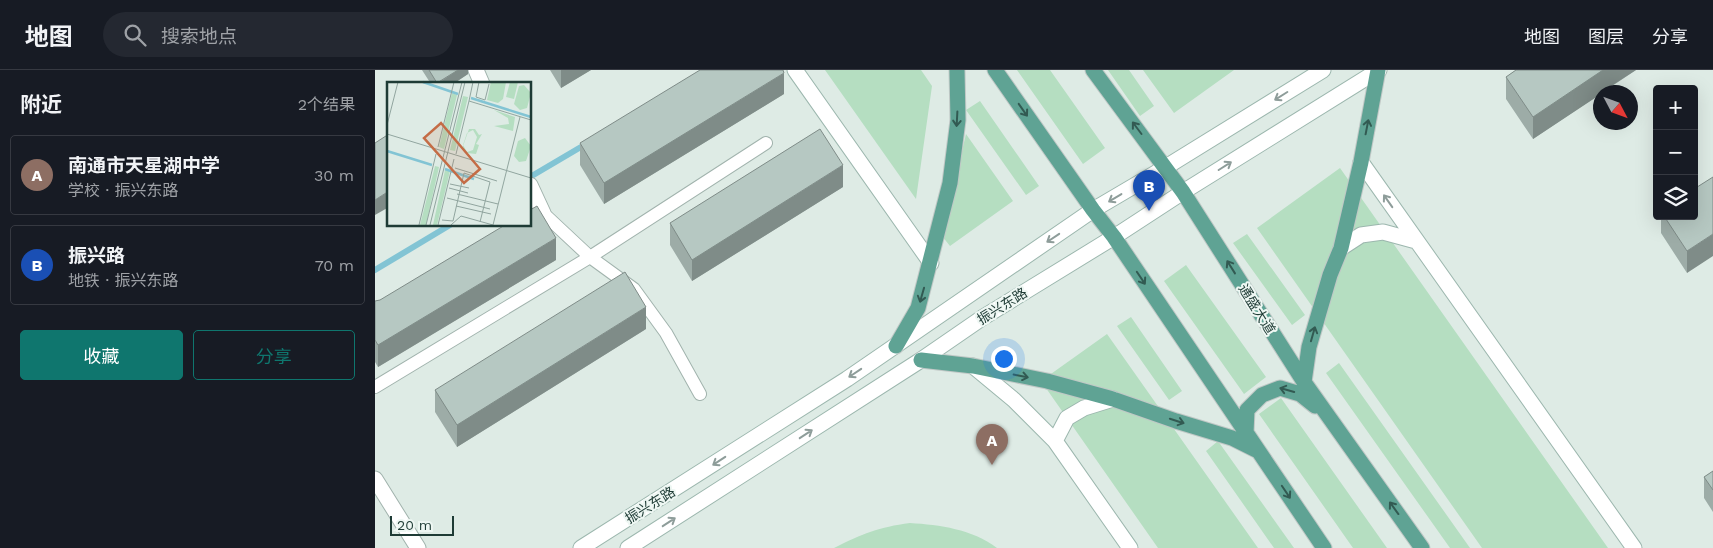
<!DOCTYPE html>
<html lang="zh">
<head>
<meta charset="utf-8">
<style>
	:root { --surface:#171b24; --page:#242831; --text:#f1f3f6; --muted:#9ea1a6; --line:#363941; --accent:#0f766e }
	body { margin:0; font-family:"Work Sans","Noto Sans SC",sans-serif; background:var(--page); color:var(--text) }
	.controls { position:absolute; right:15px; top:15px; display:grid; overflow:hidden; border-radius:5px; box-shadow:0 5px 20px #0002 }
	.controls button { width:45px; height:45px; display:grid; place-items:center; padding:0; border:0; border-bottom:1px solid var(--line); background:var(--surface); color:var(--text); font:25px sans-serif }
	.compass { position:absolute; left:1218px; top:15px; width:45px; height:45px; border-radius:50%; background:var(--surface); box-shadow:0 5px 20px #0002; rotate:131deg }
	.scale { position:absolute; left:15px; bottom:12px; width:64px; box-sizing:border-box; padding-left:5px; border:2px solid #1e3b35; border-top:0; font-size:14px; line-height:18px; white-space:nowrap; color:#1e3b35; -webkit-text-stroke:4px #eef7f3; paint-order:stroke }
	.you { position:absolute; left:628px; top:288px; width:18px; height:18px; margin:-12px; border:4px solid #fff; border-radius:50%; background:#1a73e8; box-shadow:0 0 0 8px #1a73e833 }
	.badge { display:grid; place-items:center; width:32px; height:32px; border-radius:50%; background:var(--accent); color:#fff; font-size:16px; font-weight:700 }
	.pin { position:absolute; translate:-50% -41px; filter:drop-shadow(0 1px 2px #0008) }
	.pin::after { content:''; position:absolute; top:26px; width:18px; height:15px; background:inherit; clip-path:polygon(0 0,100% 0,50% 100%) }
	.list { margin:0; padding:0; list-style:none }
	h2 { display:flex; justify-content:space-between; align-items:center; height:65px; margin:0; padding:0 20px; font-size:21px }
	h2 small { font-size:16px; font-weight:400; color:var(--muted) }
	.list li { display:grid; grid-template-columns:32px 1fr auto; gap:15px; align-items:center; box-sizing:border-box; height:80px; margin:0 10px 10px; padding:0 10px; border:1px solid var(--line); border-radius:5px }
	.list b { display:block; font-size:19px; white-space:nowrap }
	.list p { margin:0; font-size:16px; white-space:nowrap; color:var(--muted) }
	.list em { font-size:16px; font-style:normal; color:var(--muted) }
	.actions { display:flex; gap:10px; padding:15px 20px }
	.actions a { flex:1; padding:11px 0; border:1px solid var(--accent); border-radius:5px; text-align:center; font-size:18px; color:var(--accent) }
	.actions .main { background:var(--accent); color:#fff }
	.icon { flex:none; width:28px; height:28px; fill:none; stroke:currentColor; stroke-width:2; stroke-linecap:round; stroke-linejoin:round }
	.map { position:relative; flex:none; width:1338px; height:478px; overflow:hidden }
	header { display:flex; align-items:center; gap:30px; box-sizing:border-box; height:70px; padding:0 25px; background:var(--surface); border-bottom:1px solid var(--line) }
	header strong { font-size:24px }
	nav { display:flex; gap:28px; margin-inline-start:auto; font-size:18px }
	.search { width:350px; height:45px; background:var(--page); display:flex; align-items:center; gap:12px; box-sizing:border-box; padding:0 18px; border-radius:28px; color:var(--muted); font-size:19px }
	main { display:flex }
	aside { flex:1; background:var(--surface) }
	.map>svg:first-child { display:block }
	.green { fill:#b5dec1 }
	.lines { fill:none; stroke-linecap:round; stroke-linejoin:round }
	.stream { stroke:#82c4d4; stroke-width:6 }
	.lane-casing { stroke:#a1b3ad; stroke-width:14 }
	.street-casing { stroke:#a1b3ad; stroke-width:17 }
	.secondary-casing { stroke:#9cb7ae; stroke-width:17 }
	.primary-casing { stroke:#c0c8c6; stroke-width:17 }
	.lane { stroke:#fff; stroke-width:12 }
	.street { stroke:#fff; stroke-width:15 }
	.secondary { stroke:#fff; stroke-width:15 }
	.primary { stroke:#5fa394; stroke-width:15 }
	.wall { fill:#9daca7 }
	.shaded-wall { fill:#7f8c88 }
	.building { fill:#b6c8c2; stroke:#7f8c88 }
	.oneway { stroke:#8e9d9a }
	.oneway2 { stroke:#325a52 }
	.labels { text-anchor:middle; stroke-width:4; stroke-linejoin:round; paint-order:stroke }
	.street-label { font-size:14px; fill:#1e3b35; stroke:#eef7f3 }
	.inset-river { fill:none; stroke:#82c4d4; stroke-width:2.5 }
	.inset-road { fill:none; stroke:#91a59f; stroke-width:1 }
	.view { fill:#c46c46; fill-opacity:0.15; stroke:#c46c46; stroke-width:2.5 }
	.inset-edge { fill:none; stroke:#1e3b35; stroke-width:2.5 }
</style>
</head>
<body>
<header>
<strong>地图</strong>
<div class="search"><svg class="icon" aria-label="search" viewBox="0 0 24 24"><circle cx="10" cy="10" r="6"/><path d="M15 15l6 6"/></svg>搜索地点</div>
<nav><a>地图</a><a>图层</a><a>分享</a></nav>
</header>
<main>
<aside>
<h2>附近<small>2个结果</small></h2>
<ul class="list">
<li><span class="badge" style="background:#8d6e63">A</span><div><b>南通市天星湖中学</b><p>学校 · 振兴东路</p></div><em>30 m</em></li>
<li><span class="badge" style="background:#1a4fb4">B</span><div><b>振兴路</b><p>地铁 · 振兴东路</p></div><em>70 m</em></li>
</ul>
<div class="actions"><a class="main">收藏</a><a>分享</a></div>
</aside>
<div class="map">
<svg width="1338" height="478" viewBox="0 0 1338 478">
	<rect width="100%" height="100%" fill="#deebe5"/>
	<path class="green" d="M450 0H546L557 16 541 129Z
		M642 0H675L730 78 708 94Z
		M733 0H754L779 36 765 46Z
		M768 0H859L799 43Z
		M605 31 664 116 651 125 591 40Z
		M591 64 638 131 575 176 567 166Z
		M965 98 1233 478H1107L882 158Z
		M872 164 930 245 917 255 858 173Z
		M811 195 891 307 869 324 789 211Z
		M756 247 807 321 794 330 742 256Z
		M732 264 883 478H783L666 311Z
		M964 293 1095 478H1075L951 303Z
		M906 328 1012 478H978L884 344Z
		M843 371 919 478H899L831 381Z
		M535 453C565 455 597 459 622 478H459C487 464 504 457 535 453Z"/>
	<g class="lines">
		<path class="stream" d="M155 107 211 74
			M0 200 75 155"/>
		<defs>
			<path id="lane" d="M168 143 215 187 259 219 291 263 325 324
				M0 317 215 187 391 73"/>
			<path id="street" d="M101 0 107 14
				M155 115 168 143 155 151
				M0 409 43 478"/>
			<path id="secondary" d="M420 0 556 193
				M986 92 1259 478
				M966 178 986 165 1008 162 1041 171
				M598 296 639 330 680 371 755 478
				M680 371 692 348 709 338 738 329
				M206 478 472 309 718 140 791 97 948 0
				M253 478 546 290 607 248 739 167 808 122 1004 0"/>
			<path id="primary" d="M620 0 718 140 739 167 949 478
				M718 0 808 122 929 312 1047 478
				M521 276 543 238 575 113 583 50 582 0
				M546 290 598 296 672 311 738 329 801 351 857 368 881 380
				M929 312 934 277 955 205 966 178 986 92 1003 0
				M871 363 872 340 887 325 905 318 925 324 940 336"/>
		</defs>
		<use href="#lane" class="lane-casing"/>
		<use href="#street" class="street-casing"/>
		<use href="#secondary" class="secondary-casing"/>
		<use href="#primary" class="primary-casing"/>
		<use href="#lane" class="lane"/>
		<use href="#street" class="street"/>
		<use href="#secondary" class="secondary"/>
		<use href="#primary" class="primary"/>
	</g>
	<path class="wall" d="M47 0H93V4L78 14H56Z
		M175 0H216L186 18Z
		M1141 0H1261L1158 69 1131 29V7Z
		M409 24 229 134 205 95V73Z
		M468 117 317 211 295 175V153Z
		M1286 146H1319L1312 203 1286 163Z
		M181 190 3 297 0 292V231Z
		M271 259 82 377 60 342V320Z
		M1338 401V442L1329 428V407Z"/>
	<path class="shaded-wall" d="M83 0H93V4L78 14H62Z
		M186 0H216L186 18Z
		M1228 0H1261L1227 22H1226V24L1158 69V47Z
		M409 3V24L229 134V113Z
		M468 95V117L317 211V190Z
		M14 121V137L0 145V130Z
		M1338 164V186L1312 203V181Z
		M181 168V190L3 297V275Z
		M271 237V259L82 377V355Z"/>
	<path class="building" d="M54 0H83L62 13Z
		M325 0H408L409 3 229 113 205 73Z
		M1141 0H1228L1158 47 1131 7Z
		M445 59 468 95 317 190 295 153Z
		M14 64V121L0 130V73Z
		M1338 107V164L1312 181 1289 146H1319V119Z
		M162 136 181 168 3 275 0 270V231L5 230 130 155H155V140Z
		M250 202 271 237 82 355 60 320Z
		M1338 401V420L1329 407Z"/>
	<defs><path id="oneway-shaft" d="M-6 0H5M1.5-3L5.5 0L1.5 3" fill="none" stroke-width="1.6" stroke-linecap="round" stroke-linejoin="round" transform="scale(1.25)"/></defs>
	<g class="oneway">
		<use href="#oneway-shaft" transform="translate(906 26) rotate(148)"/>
		<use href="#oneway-shaft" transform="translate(850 96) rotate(-32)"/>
		<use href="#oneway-shaft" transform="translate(740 128) rotate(149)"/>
		<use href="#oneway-shaft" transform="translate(1013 131) rotate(-125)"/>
		<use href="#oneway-shaft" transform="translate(678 168) rotate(146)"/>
		<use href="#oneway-shaft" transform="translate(480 303) rotate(146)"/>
		<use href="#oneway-shaft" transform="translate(431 364) rotate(-33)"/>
		<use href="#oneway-shaft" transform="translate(344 391) rotate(147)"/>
		<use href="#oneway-shaft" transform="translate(294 452) rotate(-33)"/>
	</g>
	<g class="oneway2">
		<use href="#oneway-shaft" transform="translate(648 40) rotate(55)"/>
		<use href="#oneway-shaft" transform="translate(582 49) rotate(93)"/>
		<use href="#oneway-shaft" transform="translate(992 57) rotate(-79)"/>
		<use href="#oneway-shaft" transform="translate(762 58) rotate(-127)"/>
		<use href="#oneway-shaft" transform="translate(856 197) rotate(-122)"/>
		<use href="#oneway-shaft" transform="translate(766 208) rotate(56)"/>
		<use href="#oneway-shaft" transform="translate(547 225) rotate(106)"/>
		<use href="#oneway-shaft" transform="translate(938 264) rotate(-74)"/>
		<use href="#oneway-shaft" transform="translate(646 306) rotate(11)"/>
		<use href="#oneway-shaft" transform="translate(912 320) rotate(-164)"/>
		<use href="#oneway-shaft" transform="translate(802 351) rotate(18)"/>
		<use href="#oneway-shaft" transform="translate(911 422) rotate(56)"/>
		<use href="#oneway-shaft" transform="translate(1019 438) rotate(-126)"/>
	</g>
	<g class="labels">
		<g class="street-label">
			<text transform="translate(627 236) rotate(-32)" y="5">振兴东路</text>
			<text transform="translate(882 239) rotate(58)" y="5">通盛大道</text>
			<text transform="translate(275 435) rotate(-32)" y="5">振兴东路</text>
		</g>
	</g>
	<g transform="translate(12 12)">
		<rect width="144" height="144" fill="#deebe5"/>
		<path d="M104 0H119L116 17 111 21 100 18ZM123 0H131L127 17 119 15ZM137 3 144 11 140 26 133 28 127 22 132 4ZM65 11 70 13 57 67 52 65ZM76 14 81 15 68 69 63 68ZM107 28 128 35 126 49 107 44 122 42 121 36ZM82 47H88L92 53 95 52 89 62 92 63 89 72 80 71 75 67ZM86 48 90 55 86 68 80 70 76 63 80 51ZM138 56 144 64 139 79 132 80 127 74 131 59ZM48 84 52 85 39 143H33ZM58 88 63 89 50 143H46Z" fill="#b5dec1" fill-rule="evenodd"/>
		<path class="inset-river" d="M36 0 71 12M84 16 144 35M0 69 45 83M58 87 87 97"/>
		<path class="inset-road" d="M92 0 89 15 98 18 102 2M82 19 86 0M0 43 11 0M0 52 144 96M51 65 67 0M69 72 82 19 144 38M68 86 110 99M63 102 82 106M62 106 81 111M70 112 111 122M60 116 103 127M69 124 104 132M55 138 66 139 77 91 103 100 93 140M32 143 49 72M39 143 75 0M43 143 78 0M51 143 67 77M64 143 74 134 106 143M106 143 133 35"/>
		<path class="view" d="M54 41 93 87 77 101 37 56Z"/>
		<rect width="144" height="144" class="inset-edge"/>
	</g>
</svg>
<div class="controls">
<button>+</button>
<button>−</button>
<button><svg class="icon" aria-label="layers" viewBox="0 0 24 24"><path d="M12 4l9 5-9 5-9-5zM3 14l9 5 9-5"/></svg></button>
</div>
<svg class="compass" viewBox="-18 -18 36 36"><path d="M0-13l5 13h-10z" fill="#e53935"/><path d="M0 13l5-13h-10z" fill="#9ea1a6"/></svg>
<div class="scale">20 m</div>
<div class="you"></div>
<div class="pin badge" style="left:617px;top:395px;background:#8d6e63">A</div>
<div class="pin badge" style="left:774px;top:141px;background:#1a4fb4">B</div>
</div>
</main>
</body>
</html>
